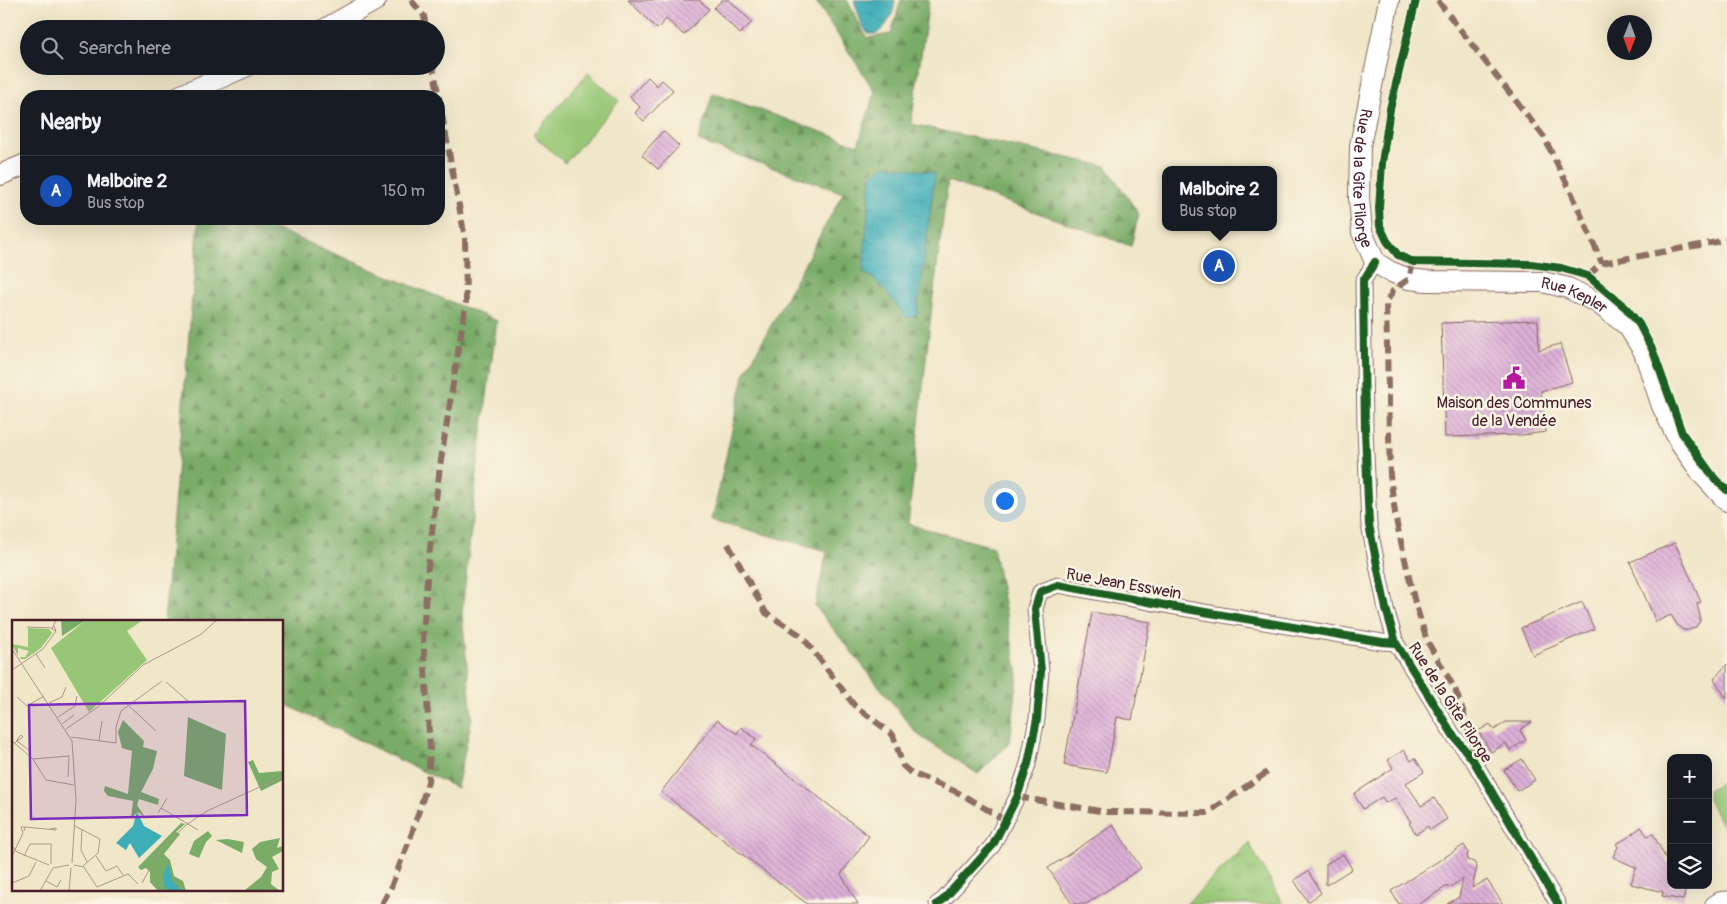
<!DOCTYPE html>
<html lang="en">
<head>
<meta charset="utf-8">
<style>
	:root { --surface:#171b24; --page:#242831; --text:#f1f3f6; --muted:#9ea1a6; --line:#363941; --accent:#1a73e8 }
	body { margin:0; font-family:Pangolin,sans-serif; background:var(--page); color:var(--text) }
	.controls { position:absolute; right:15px; bottom:15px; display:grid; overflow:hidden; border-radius:10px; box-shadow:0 5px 20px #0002 }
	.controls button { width:45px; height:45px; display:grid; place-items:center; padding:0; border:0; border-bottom:1px solid var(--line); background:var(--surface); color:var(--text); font:25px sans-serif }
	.compass { position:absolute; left:1607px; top:15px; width:45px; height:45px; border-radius:50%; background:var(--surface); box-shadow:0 5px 20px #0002; rotate:181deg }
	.you { position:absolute; left:1004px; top:500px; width:18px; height:18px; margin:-12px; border:4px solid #fff; border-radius:50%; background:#1a73e8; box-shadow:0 0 0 8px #1a73e833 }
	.badge { display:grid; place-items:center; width:32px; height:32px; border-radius:50%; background:var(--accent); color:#fff; font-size:16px; font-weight:700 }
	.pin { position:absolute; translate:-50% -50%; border:2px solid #fff; box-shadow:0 1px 5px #0006 }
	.popup { position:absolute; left:1162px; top:166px; width:115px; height:65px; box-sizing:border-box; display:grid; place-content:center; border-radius:10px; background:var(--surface); filter:drop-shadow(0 1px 4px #0005); font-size:16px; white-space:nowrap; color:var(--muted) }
	.popup b { font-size:19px; color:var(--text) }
	.popup::after { content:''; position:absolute; left:50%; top:100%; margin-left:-10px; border:10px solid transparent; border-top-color:var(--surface) }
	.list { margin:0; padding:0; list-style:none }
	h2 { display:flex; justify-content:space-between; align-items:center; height:65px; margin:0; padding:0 20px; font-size:21px }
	h2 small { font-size:16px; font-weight:400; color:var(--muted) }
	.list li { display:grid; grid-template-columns:32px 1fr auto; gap:15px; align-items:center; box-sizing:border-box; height:70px; padding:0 20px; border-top:1px solid var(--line) }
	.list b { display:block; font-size:19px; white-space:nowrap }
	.list p { margin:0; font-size:16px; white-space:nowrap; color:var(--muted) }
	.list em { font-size:16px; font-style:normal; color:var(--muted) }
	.icon { flex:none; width:28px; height:28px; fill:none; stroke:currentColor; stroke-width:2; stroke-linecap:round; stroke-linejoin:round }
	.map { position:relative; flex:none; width:1727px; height:904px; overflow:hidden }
	.search { position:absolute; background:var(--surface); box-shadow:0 5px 20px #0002; left:20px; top:20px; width:425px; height:55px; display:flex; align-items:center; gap:12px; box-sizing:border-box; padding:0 18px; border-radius:28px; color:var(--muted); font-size:19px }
	.panel { position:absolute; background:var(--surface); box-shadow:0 5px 20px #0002; left:20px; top:90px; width:425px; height:135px; border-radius:20px }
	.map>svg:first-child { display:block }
	.grass { fill:url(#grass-tufts); stroke:#707350 }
	.forest { fill:url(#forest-firs); stroke:#626649 }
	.park { fill:#97c776; stroke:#707350 }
	.water { fill:url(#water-ripples); stroke:#446672 }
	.building { fill:url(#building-back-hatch) }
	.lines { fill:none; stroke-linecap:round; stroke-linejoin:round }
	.street-casing { stroke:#846562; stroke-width:17 }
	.secondary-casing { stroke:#846562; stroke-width:22 }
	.street { stroke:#fff; stroke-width:15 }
	.secondary { stroke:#fff; stroke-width:20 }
	.quiet { stroke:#8d6e63; stroke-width:6; stroke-dasharray:12 6; stroke-linecap:butt }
	.cycleway-casing { stroke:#fcf5e5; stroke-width:11 }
	.cycleway { stroke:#1b5e20; stroke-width:8 }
	.labels { text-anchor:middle; stroke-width:5; stroke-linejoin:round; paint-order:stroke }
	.street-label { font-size:16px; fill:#4a1f2b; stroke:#fcf5e5 }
	.poi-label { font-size:16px; fill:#4a1f2b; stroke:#fcf5e5 }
	.inset-road { fill:none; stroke:#ae9689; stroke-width:1 }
	.view { fill:#7b2cbf; fill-opacity:0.15; stroke:#7b2cbf; stroke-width:2.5 }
	.inset-edge { fill:none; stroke:#4a1f2b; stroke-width:2.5 }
</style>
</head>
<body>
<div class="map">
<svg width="1727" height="904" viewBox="0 0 1727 904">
	<defs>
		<pattern id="grass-tufts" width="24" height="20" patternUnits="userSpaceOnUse" patternTransform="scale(1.25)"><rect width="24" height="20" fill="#97c776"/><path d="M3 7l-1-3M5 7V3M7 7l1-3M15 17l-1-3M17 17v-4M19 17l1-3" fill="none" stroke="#84aa66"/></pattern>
		<pattern id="forest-firs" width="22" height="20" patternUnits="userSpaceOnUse" patternTransform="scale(1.25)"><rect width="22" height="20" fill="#79ac67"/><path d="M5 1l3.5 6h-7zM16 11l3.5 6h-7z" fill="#658b55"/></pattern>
		<pattern id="water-ripples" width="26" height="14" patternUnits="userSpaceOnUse" patternTransform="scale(1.25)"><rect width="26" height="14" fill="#3dadb8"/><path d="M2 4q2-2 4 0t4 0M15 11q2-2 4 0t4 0" fill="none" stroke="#358c96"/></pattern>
		<pattern id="building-back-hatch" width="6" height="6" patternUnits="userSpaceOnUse" patternTransform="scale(1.25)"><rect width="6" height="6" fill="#ddb1d8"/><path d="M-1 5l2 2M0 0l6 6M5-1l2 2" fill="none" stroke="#b58faf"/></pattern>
	</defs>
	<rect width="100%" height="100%" fill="#fcf5e5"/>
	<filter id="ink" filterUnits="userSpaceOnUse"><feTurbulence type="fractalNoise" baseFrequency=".02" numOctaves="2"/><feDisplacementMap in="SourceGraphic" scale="10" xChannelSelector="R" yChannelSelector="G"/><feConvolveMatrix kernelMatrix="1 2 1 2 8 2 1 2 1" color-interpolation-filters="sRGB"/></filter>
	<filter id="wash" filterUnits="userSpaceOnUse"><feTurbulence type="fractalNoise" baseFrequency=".0096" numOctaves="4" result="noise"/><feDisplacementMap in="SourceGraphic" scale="20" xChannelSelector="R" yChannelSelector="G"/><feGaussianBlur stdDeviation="1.12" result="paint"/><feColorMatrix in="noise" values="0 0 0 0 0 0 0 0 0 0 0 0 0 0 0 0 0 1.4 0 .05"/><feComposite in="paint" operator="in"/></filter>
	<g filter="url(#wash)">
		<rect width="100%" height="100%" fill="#f0e6c8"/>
		<path class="grass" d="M1249 843 1283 904H1186Z"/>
		<path class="forest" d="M815 0H847L867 38 891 34 901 0H929L911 124 1106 166 1139 214 1131 246 948 181 932 305 908 524 993 547 1018 674 1010 743 978 774 917 734 815 606 827 551 712 520 744 375 843 193 698 141 713 93 858 145 875 92Z
			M199 219H251L497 321 479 455 462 614 472 717 457 788 283 703 282 622 164 621Z"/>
		<path class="park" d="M588 73 619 101 565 163 533 135Z
			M1727 779V833L1708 800V790Z"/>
		<path class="water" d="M854 0H895C894 15 888 24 877 34H868L862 25Z
			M889 165 935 173 917 316 906 318C896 304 878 279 863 272L871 176 884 166Z"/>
		<g id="blocks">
			<path class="building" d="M628 0H699L709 9 684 35 666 19 657 29Z
				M722 0H729L752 22 740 34 714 8Z
				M648 77 657 86 662 80 673 90 644 121 635 113 640 107 630 97Z
				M663 131 679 146 658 169 642 155Z
				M1538 320 1539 350 1560 344 1572 382 1541 391 1546 432 1522 435 1445 437 1441 323Z
				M1675 543 1701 602 1697 604 1700 616V621L1696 627 1689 630H1683L1678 626 1671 615 1656 622 1630 562Z
				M1582 602 1594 629 1533 655 1521 628Z
				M1092 612 1150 622 1132 720 1117 717 1107 772 1064 765Z
				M1727 664V699L1714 679Z
				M717 720 737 734 741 727 756 739 751 745 869 836 841 874 858 904H807L661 792Z
				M1506 722H1532L1520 730 1526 740 1510 750 1506 743 1491 752 1478 731 1490 724 1494 730Z
				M1404 750 1411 761 1415 758 1424 772 1406 783 1421 806 1434 798 1447 819 1430 830 1428 826 1416 834 1409 823 1411 822 1395 798 1386 803 1382 797 1363 809 1354 794 1393 768 1388 760Z
				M1522 759 1535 780 1517 791 1504 770Z
				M1113 825 1141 868 1086 904H1072L1048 868Z
				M1641 827 1647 836 1653 834 1668 863H1671V885H1687L1683 900 1662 896 1663 892 1631 884 1635 870 1637 868 1613 857 1618 847 1616 844 1627 838Z
				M1464 845 1468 852 1467 860 1474 862 1477 867 1472 888 1487 880 1503 904H1447L1459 897 1463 879 1448 888 1447 886 1419 904H1399L1391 891Z
				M1343 854 1352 869 1326 885V864Z
				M1308 871 1321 893 1308 902 1294 880Z"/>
		</g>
	</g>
	<g filter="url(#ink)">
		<use href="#blocks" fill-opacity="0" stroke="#846562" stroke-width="1"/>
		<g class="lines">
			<defs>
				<path id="street" d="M1375 262 1363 281 1365 429 1369 525 1386 609 1396 643 1453 735 1473 760 1558 904
					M937 904 943 900 993 845 1017 797 1028 764 1037 719 1041 671 1035 609 1040 592 1058 585 1175 607 1382 642 1396 643
					M1713 904 1719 900 1727 899"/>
				<g id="secondary">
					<path id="s1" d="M1389 0 1360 146 1359 198 1362 232 1375 262 1389 271 1409 279 1427 281 1543 282 1568 288 1598 303 1628 326 1644 352 1662 406 1680 443 1703 475 1727 501"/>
					<path d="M325 29 376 0"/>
					<path d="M179 96 247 66"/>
					<path d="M0 175 26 164"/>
				</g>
			</defs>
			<use href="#street" class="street-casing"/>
			<use href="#secondary" class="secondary-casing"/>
			<use href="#street" class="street"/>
			<use href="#secondary" class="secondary"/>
			<path class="quiet" d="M411 0 424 16 426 29
				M1438 0 1441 5 1544 137 1572 194 1602 263
				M1413 262 1409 279 1394 289 1386 303 1390 476 1396 520 1414 599 1427 641 1455 689 1463 711 1474 751 1473 759
				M1588 276 1602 263 1727 240
				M728 544 766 613 802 636 854 705 893 735 903 766 911 773 959 793 1005 820
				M1017 797 1106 812 1207 813 1272 769
				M382 904 391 887 412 833 428 782 430 750 423 635 428 565 440 466 466 302 465 238 433 66"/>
			<defs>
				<path id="cycleway" d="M1416 0 1390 109 1382 163 1379 208 1380 226 1387 241 1398 255 1413 262 1531 264 1561 268 1588 276 1626 308 1639 324 1653 351 1682 433 1715 479 1727 490
					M1375 262 1363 281 1365 429 1369 525 1386 609 1396 643 1453 735 1473 760 1558 904
					M937 904 943 900 993 845 1017 797 1028 764 1037 719 1041 671 1035 609 1040 592 1058 585 1175 607 1382 642 1396 643"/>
			</defs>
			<use href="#cycleway" class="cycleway-casing"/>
			<use href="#cycleway" class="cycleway"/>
		</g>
	</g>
	<defs>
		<symbol id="civic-bare" viewBox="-9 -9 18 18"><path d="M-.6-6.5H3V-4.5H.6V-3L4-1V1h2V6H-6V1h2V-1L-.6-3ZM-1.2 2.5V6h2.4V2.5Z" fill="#b5179e" stroke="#fcf5e5" stroke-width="2.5" paint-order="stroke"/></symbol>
	</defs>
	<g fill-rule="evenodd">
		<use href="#civic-bare" x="1498" y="362" width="32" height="32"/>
	</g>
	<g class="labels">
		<g class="street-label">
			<text dy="6" stroke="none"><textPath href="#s1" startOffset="181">Rue de la Gite Pilorge</textPath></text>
			<text dy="6" stroke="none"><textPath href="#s1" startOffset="474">Rue Kepler</textPath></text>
			<text transform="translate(1124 583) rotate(10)" y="6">Rue Jean Esswein</text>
			<text transform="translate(1451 702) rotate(57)" y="6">Rue de la Gite Pilorge</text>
		</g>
		<g class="poi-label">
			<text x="1514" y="408">Maison des Communes<tspan x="1514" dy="18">de la Vendée</tspan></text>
		</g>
	</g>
	<g transform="translate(12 620)">
		<rect width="271" height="271" fill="#f0e6c8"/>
		<path d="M74 0H131L115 11 135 40 77 92 39 28ZM16 8 37 9 40 13 29 28 13 39H9L8 37H13L17 31 6 28V36L0 24 16 27Z" fill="#97c776"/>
		<path d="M49 0H74L50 16ZM176 97 214 114 210 170 172 156ZM111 100 132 121 131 127 145 131 141 149 129 172 147 179 146 185 127 179 125 185 133 197 126 192 119 198 121 181 96 176 92 171 93 166 116 174 120 131 110 128 106 112ZM241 140 247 153 271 151V160L249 171 236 142ZM169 203 173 204 164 212 168 214 152 234 158 240 162 256 171 261 174 271H146L138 262V252L134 248 129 250 126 247ZM196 211 200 216 194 222 187 238 177 234 182 221ZM268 218 265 228 271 226V231L260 237 267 249 260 252 259 264 268 271H232L249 257 255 247 244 239 240 229 248 222ZM216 219 232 222 230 233 204 220Z" fill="#79ac67"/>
		<path d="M125 192 132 206 150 216 127 238 118 223 114 230 104 223 121 206ZM156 244 160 260 169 271 153 269 151 254Z" fill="#3dadb8"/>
		<path class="inset-road" d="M42 6 44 11 40 9 44 0M15 7 41 8M0 29 60 121 64 180 60 243M24 34 33 48M0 50 31 29 44 11M154 62 176 81M5 77 15 86 32 76M37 83 50 77 54 67M115 84 144 111M46 97 63 86 65 76M50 104 62 95M54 109 86 87 131 45 188 15 205 0M9 115 11 117 5 121 6 118ZM59 117 104 123V107L109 91 150 61M0 121 21 139 34 160 62 165M87 121 90 101M3 123 5 121 18 131M21 139 57 136 56 157M149 188 186 210M146 193 155 178M63 206 88 219 86 233 71 246M70 209 69 230 75 242M12 211 13 207 44 210V208L38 209M0 226 5 232 37 245M0 236 11 213 9 207H13M12 236 18 224H39V244M84 236 94 251 105 246 111 255M62 245 72 247 85 267 116 254 126 264M34 261 45 267 49 260M0 263 17 256 24 242M130 263 149 229 174 205 195 191 272 156M28 271 41 248 57 245M57 271 59 248"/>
		<path class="view" d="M233 81 235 195 19 199 17 85Z"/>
		<rect width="271" height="271" class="inset-edge"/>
	</g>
</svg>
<div class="controls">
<button>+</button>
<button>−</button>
<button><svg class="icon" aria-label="layers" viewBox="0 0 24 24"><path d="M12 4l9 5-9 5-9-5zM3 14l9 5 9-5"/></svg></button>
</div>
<svg class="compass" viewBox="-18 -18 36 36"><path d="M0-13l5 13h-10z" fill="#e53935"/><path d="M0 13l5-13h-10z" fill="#9ea1a6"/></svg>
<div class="you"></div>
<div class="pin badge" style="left:1219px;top:266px;background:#1a4fb4">A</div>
<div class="popup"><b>Malboire 2</b>Bus stop</div>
<div class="search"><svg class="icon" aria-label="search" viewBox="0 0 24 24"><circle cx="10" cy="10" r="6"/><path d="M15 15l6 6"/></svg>Search here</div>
<section class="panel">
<h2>Nearby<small></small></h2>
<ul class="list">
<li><span class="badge" style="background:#1a4fb4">A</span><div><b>Malboire 2</b><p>Bus stop</p></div><em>150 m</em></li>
</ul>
</section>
</div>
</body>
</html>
